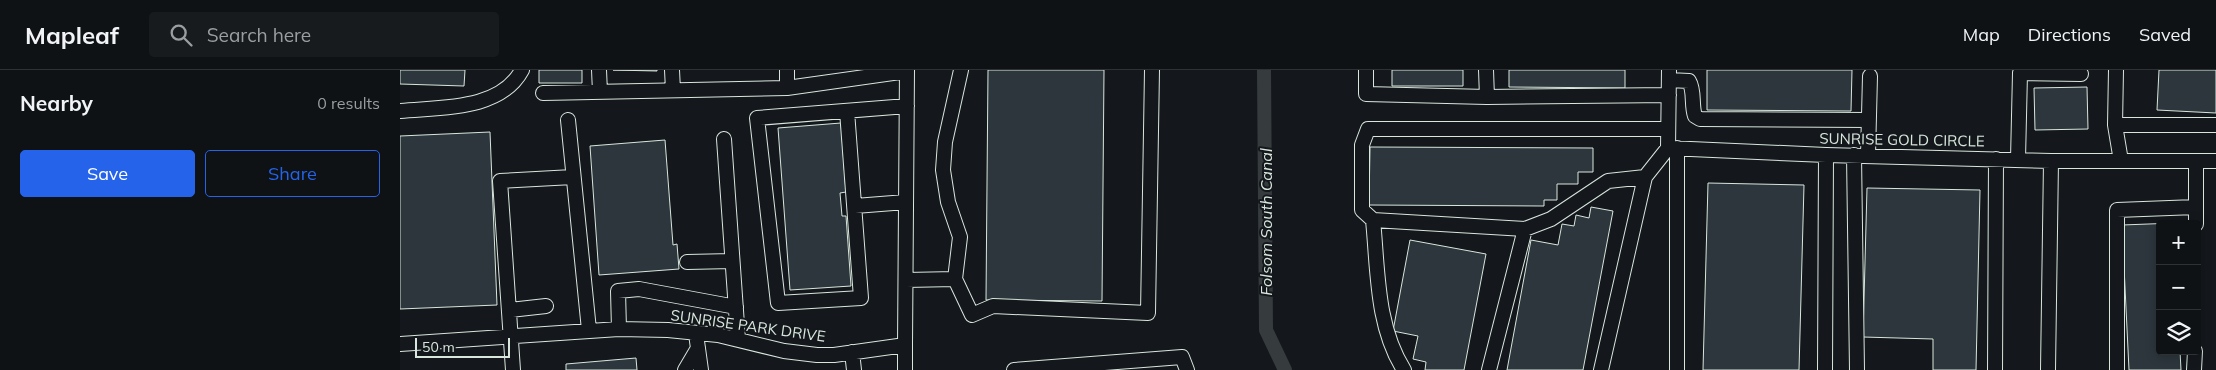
<!DOCTYPE html>
<html lang="en">
<head>
<meta charset="utf-8">
<style>
	:root { --surface:#0f1215; --page:#181b1e; --text:#f1f3f6; --muted:#9b9ea0; --line:#2f3234; --accent:#2563eb }
	body { margin:0; font-family:Mulish,sans-serif; background:var(--page); color:var(--text) }
	.controls { position:absolute; right:15px; bottom:15px; display:grid; overflow:hidden; border-radius:5px; box-shadow:0 2px 12px #0003 }
	.controls button { width:45px; height:45px; display:grid; place-items:center; padding:0; border:0; border-bottom:1px solid var(--line); background:var(--surface); color:var(--text); font:25px sans-serif }
	.scale { position:absolute; left:15px; bottom:12px; width:95px; box-sizing:border-box; padding-left:5px; border:2px solid #d8e6dc; border-top:0; font-size:14px; line-height:18px; white-space:nowrap; color:#d8e6dc; -webkit-text-stroke:4px #14181c; paint-order:stroke }
	.list { margin:0; padding:0; list-style:none }
	h2 { display:flex; justify-content:space-between; align-items:center; height:65px; margin:0; padding:0 20px; font-size:21px }
	h2 small { font-size:16px; font-weight:400; color:var(--muted) }
	.actions { display:flex; gap:10px; padding:15px 20px }
	.actions a { flex:1; padding:11px 0; border:1px solid var(--accent); border-radius:5px; text-align:center; font-size:18px; color:var(--accent) }
	.actions .main { background:var(--accent); color:#fff }
	.icon { flex:none; width:28px; height:28px; fill:none; stroke:currentColor; stroke-width:2; stroke-linecap:round; stroke-linejoin:round }
	.map { position:relative; flex:none; width:1816px; height:300px; overflow:hidden }
	header { display:flex; align-items:center; gap:30px; box-sizing:border-box; height:70px; padding:0 25px; background:var(--surface); border-bottom:1px solid var(--line) }
	header strong { font-size:24px }
	nav { display:flex; gap:28px; margin-inline-start:auto; font-size:18px }
	.search { width:350px; height:45px; background:var(--page); display:flex; align-items:center; gap:12px; box-sizing:border-box; padding:0 18px; border-radius:5px; color:var(--muted); font-size:19px }
	main { display:flex }
	aside { flex:1; background:var(--surface) }
	.map>svg:first-child { display:block }
	.lines { fill:none; stroke-linecap:round; stroke-linejoin:round }
	.canal { stroke:#363b3e; stroke-width:14 }
	.building { fill:#2c363c; stroke:#d8e6dc }
	.minor-casing { stroke:#d8e6dc; stroke-width:16 }
	.minor { stroke:#14181c; stroke-width:14 }
	.labels { text-anchor:middle; stroke-width:4; stroke-linejoin:round; paint-order:stroke }
	.street-label { font-size:15px; fill:#d8e6dc; stroke:#14181c }
	.water-label { font-size:16px; font-style:italic; fill:#d8e6dc; stroke:#14181c }
</style>
</head>
<body>
<header>
<strong>Mapleaf</strong>
<div class="search"><svg class="icon" aria-label="search" viewBox="0 0 24 24"><circle cx="10" cy="10" r="6"/><path d="M15 15l6 6"/></svg>Search here</div>
<nav><a>Map</a><a>Directions</a><a>Saved</a></nav>
</header>
<main>
<aside>
<h2>Nearby<small>0 results</small></h2>
<ul class="list">
</ul>
<div class="actions"><a class="main">Save</a><a>Share</a></div>
</aside>
<div class="map">
<svg width="1816" height="300" viewBox="0 0 1816 300">
	<rect width="100%" height="100%" fill="#14181c"/>
	<g class="lines">
		<path class="canal" d="M864 0 866 260 885 300"/>
	</g>
	<path class="building" d="M0 0H65L64 16 0 14Z
		M139 0H182V13H139Z
		M213 0H257V1Z
		M588 0H704L702 231 586 230Z
		M992 0H1063V16H992Z
		M1109 0H1225V18L1109 17Z
		M1307 0H1452L1451 41 1307 40Z
		M1759 0H1816V43L1757 40Z
		M1687 17 1688 59 1635 60 1634 18Z
		M441 53 446 122 440 123 442 146H446L451 216 390 220 378 58Z
		M90 62 97 235 0 239V66Z
		M265 70 273 175 277 174 279 199 199 205 190 76Z
		M970 77 1193 78V102H1178V114H1157V130H1144V136L969 135Z
		M1308 113 1404 115 1399 300H1303Z
		M1467 118 1580 120 1576 300H1533V269L1463 267Z
		M1191 137 1213 141 1183 300H1107L1131 170 1158 175 1162 154 1174 156 1176 145 1189 148Z
		M1775 153 1760 154V281H1780L1781 300H1729L1722 155Z
		M1010 170 1086 184 1064 300H1025L1026 292 1013 289 1018 266 993 261Z
		M236 288 237 300H166V294Z"/>
	<g class="lines">
		<defs>
			<path id="minor" d="M199 0 200 22
				M272 0 273 20
				M387 0V18
				M966 0V24L1087 27 1086 0
				M1269 0 1268 78 1426 85 1651 91H1816
				M1716 0 1715 55 1721 91
				M1269 10 1289 11C1295 21 1291 35 1295 46L1300 49 1469 50
				M143 23 387 18 507 1
				M1087 27 1269 25
				M0 41C40 37 100 41 122 0
				M447 41 461 228 378 233 357 48C407 44 457 40 507 36
				M168 50 189 260
				M1715 55H1816
				M324 69 338 269
				M1454 85 1457 300
				M1468 85 1470 6
				M1618 89 1620 3 1681 4
				M1796 91V154
				M455 136 506 132
				M973 150 962 140V75L968 59H1268
				M287 192 332 191
				M555 209 560 167 548 132 543 100 545 72 561 0
				M506 210 555 209 572 245 593 236 748 243 752 0
				M110 240 146 236
				M219 259 218 221 239 219 336 237
				M296 264 301 300
				M0 274 219 259 268 260 318 265 384 281 417 285H434L505 275 507 0
				M452 282 454 300
				M113 300 100 111 173 107
				M285 300 298 278
				M505 300V275
				M614 300 782 287 787 300
				M1004 300C976 256 978 200 973 150L1125 159 1151 149 1208 111 1245 107 1268 78
				M1089 300 1125 159
				M1201 300 1245 107
				M1277 300V78
				M1425 300 1426 85
				M1595 300 1596 89
				M1648 300 1651 91
				M1717 300V140L1796 137
				M1794 300 1795 281"/>
		</defs>
		<use href="#minor" class="minor-casing"/>
		<use href="#minor" class="minor"/>
	</g>
	<g class="labels">
		<g class="street-label">
			<text transform="translate(1502 70) rotate(1)" y="5">SUNRISE GOLD CIRCLE</text>
			<text transform="translate(348 256) rotate(8)" y="5">SUNRISE PARK DRIVE</text>
		</g>
		<g class="water-label">
			<text transform="translate(866 152) rotate(-90)" y="6">Folsom South Canal</text>
		</g>
	</g>
</svg>
<div class="controls">
<button>+</button>
<button>−</button>
<button><svg class="icon" aria-label="layers" viewBox="0 0 24 24"><path d="M12 4l9 5-9 5-9-5zM3 14l9 5 9-5"/></svg></button>
</div>
<div class="scale">50 m</div>
</div>
</main>
</body>
</html>
